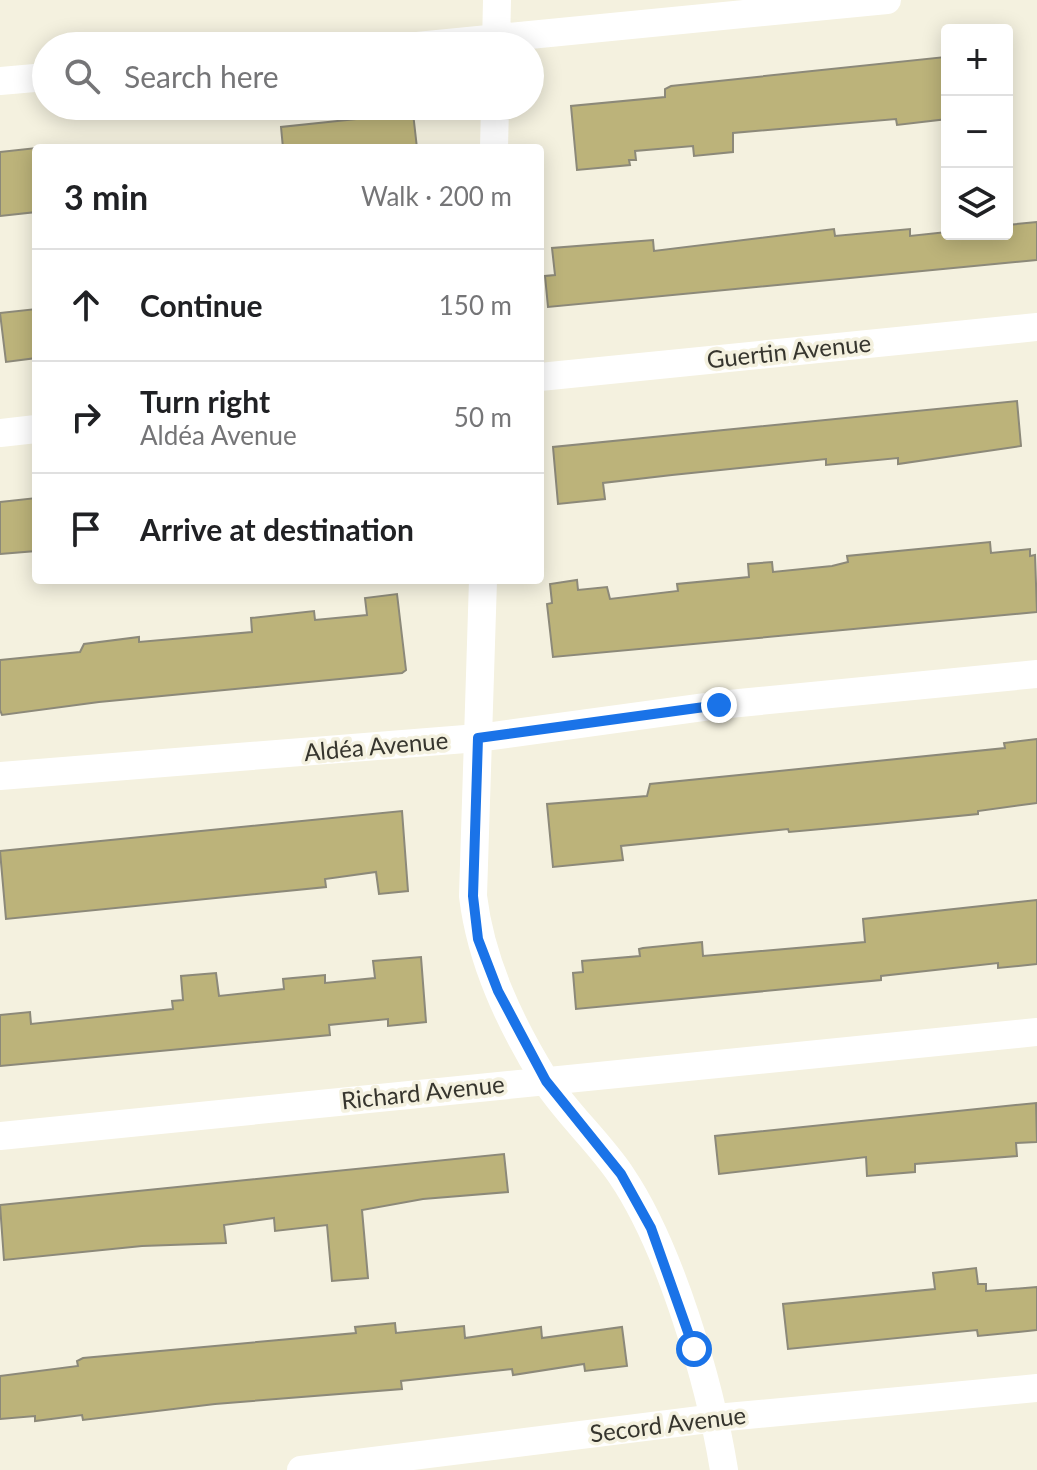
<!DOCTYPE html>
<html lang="en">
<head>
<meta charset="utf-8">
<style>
	:root { --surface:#fff; --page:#f6f6f6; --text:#202124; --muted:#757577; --line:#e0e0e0 }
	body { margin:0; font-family:Lato,sans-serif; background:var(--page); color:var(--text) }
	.controls { position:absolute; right:24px; top:24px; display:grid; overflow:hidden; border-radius:8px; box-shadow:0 4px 20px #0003 }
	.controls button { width:72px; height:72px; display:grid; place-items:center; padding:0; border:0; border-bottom:2px solid var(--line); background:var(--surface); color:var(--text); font:40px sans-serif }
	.stop { position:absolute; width:24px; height:24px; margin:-18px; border:6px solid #1a73e8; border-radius:50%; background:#fff }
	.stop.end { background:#1a73e8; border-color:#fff; box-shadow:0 2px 8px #0008 }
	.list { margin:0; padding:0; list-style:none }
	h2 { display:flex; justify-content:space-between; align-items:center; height:104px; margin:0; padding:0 32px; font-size:34px }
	h2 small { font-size:26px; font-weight:400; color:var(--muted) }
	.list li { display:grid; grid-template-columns:52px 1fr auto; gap:24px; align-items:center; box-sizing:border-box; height:112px; padding:0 32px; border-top:2px solid var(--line) }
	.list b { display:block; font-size:30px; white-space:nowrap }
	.list p { margin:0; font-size:26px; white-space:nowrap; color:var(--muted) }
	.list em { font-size:26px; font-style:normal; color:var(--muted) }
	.icon { flex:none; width:44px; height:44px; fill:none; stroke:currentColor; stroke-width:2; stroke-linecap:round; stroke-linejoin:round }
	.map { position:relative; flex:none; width:1037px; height:1470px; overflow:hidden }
	.search { position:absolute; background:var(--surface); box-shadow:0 4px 20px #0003; left:32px; top:32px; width:512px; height:88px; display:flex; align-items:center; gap:20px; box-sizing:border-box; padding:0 28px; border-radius:44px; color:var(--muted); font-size:30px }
	.panel { position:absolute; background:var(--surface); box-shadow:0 4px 20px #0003; left:32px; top:144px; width:512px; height:440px; border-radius:8px }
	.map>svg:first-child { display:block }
	.building { fill:#bcb37a; stroke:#8c8979; stroke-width:2 }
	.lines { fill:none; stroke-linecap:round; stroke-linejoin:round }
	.minor { stroke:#fff; stroke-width:28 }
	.route { stroke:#1a73e8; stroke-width:10 }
	.labels { text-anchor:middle; stroke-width:7; stroke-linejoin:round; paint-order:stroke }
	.street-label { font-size:24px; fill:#36352e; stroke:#f4f1df }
</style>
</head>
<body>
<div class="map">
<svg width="1037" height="1470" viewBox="0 0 1037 1470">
	<rect width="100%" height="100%" fill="#f4f1df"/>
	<path class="building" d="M945 57 947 119 897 125 896 119 733 133V152L694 156 693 146 635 151 636 160H629L630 165 577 170 571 106 665 97V89L671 86Z
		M413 113 417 148H283L281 127Z
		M36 148V212L0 216V152Z
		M1037 222V260L548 307 545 276 555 275 552 248 653 240 654 251 834 229 835 236 910 229V236L947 232 1007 234V225Z
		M36 309V358L6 362 0 313Z
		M1017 401 1021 446 898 464V458L826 465V459L672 475 603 483 605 499 558 504 553 447Z
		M36 498V551L0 554V502Z
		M990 542 991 553 1030 549V556L1035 555 1037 612 553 657 547 604 552 603 550 584 577 580 578 590 607 587 610 599 678 591 677 584 749 577 748 564 772 562 773 572 832 566 848 562 847 556Z
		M397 594 406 670 402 673 99 702 2 715 0 710V660L80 652 84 644 139 637V642L252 632 251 618 314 611 315 620 367 615 365 598Z
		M1037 739V803L978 811V814L877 824 789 832 788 829 621 846 623 860 553 867 547 804 647 796 650 784 1005 748 1004 743Z
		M402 811 408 891 379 894 376 872 325 879 326 887 6 919 0 851Z
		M1037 900V964L998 968V963L881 976V980L576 1009 573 973 583 972 582 961 640 956 639 949 643 948 702 942 703 956 865 942 863 919Z
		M421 957 426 1022 388 1026V1019L329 1025 330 1035 0 1066V1015L30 1012 31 1024 173 1009 172 1001 183 1000 181 976 216 973 219 996 284 989 283 979 325 975V983L375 978 373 961Z
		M1036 1103 1037 1142 1016 1143 1017 1156 915 1164V1172L867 1176 866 1157 719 1174 715 1136Z
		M504 1154 508 1192 423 1199 362 1210 368 1278 332 1281 327 1225 275 1231 274 1218 224 1225 226 1243 142 1246 4 1260 0 1205Z
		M976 1268 978 1284H986V1291L1037 1287V1330L978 1336 977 1330 788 1349 783 1304 935 1289 933 1273Z
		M395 1323 396 1333 464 1326 465 1338 541 1327 542 1338 622 1327 627 1366 585 1371 584 1364 513 1375 512 1369 401 1381 402 1389 215 1404 83 1420 82 1415 35 1421V1416L0 1419V1376L78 1366 77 1361 83 1358 356 1333 355 1327Z"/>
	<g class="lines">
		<path class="minor" d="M417 46 887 0
			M496 46 497 0
			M0 81 46 77
			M494 148 495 106
			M540 377 1037 327
			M0 433 36 429
			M483 580 473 896C481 962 510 1023 545 1080 567 1114 598 1141 621 1175 670 1247 710 1383 724 1470
			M0 776 478 738 719 705 1037 674
			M0 1136 1037 1032
			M301 1470 716 1418 1037 1388"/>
	</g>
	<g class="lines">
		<path class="route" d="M694 1349 651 1228 621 1174 546 1081 498 991 478 939 473 896 478 738 719 705"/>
	</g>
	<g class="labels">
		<g class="street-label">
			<text transform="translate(789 352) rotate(-6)" y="8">Guertin Avenue</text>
			<text transform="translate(376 747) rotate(-5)" y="8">Aldéa Avenue</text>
			<text transform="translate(423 1093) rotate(-6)" y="8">Richard Avenue</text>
			<text transform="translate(668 1425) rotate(-7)" y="8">Secord Avenue</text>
		</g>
	</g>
</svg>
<div class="controls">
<button>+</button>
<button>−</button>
<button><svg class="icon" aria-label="layers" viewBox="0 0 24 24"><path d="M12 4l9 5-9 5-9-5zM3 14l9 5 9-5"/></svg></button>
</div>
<div class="stop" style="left:694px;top:1349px"></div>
<div class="stop end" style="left:719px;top:705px"></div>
<div class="search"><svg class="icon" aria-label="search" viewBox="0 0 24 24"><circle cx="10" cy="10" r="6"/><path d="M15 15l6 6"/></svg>Search here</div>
<section class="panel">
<h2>3 min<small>Walk · 200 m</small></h2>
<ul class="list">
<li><svg class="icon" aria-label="ahead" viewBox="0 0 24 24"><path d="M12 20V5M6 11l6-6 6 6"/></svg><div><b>Continue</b></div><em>150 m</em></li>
<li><svg class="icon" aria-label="right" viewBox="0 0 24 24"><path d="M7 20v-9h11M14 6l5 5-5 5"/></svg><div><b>Turn right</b><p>Aldéa Avenue</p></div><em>50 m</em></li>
<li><svg class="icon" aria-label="arrive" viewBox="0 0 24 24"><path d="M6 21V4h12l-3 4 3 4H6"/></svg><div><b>Arrive at destination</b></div></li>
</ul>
</section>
</div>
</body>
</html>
